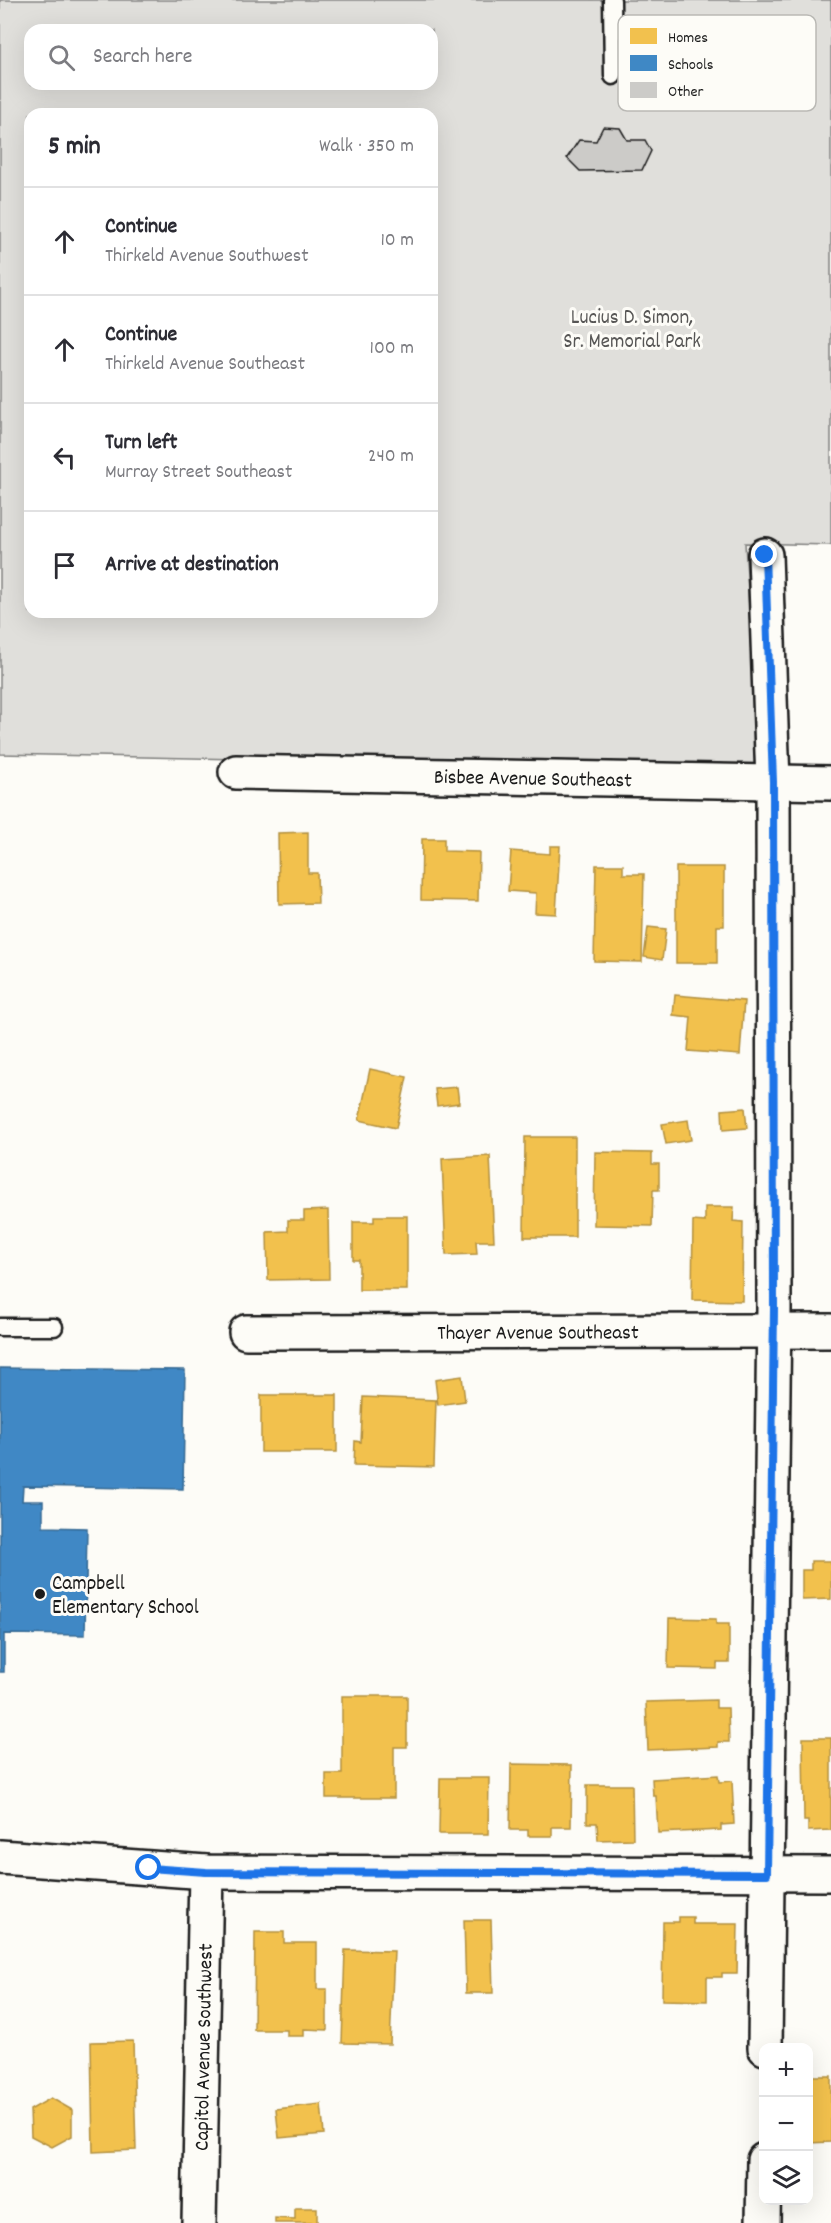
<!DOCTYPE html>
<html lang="en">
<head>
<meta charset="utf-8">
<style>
	:root { --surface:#fff; --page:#f2f2f3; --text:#2b2b33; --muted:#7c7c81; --line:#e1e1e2 }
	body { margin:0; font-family:Dekko,sans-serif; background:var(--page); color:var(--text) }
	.controls { position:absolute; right:18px; bottom:18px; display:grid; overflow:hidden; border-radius:12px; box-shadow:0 6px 24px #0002 }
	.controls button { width:54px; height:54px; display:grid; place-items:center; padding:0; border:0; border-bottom:2px solid var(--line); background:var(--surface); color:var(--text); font:30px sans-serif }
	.stop { position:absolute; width:18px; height:18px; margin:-14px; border:4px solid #1a73e8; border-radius:50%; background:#fff }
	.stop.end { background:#1a73e8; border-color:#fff; box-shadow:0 2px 6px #0008 }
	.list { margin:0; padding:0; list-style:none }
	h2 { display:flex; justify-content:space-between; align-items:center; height:78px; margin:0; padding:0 24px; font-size:26px }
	h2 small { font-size:20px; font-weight:400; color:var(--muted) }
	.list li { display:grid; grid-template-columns:39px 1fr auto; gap:18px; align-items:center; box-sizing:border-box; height:108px; padding:0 24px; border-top:2px solid var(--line) }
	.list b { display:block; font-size:22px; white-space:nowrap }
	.list p { margin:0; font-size:20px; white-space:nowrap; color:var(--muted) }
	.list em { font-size:20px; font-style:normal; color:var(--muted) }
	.icon { flex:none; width:33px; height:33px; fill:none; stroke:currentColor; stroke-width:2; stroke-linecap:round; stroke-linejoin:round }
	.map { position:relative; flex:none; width:831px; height:2223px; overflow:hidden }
	.search { position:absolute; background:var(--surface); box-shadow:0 6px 24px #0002; left:24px; top:24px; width:414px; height:66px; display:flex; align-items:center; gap:15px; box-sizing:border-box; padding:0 21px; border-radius:18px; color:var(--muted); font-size:22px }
	.panel { position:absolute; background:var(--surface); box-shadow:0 6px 24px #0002; left:24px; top:108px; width:414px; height:510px; border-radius:18px }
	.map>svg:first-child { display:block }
	.green { fill:#e0dfdb; stroke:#7e7e7c; stroke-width:1.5; fill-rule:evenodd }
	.homes { fill:#f2c14e; stroke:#b2903f; stroke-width:1.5 }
	.schools { fill:#3f88c5; stroke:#346892; stroke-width:1.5 }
	.building { fill:#cccbc8; stroke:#1c1c1c; stroke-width:1.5 }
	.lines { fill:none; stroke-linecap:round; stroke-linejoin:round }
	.service-casing { stroke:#1c1c1c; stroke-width:21 }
	.minor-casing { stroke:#1c1c1c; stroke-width:38 }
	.service { stroke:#fdfcf7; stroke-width:16 }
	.minor { stroke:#fdfcf7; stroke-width:33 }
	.route { stroke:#1a73e8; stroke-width:8 }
	.poi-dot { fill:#1c1c1c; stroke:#fdfcf7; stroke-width:2 }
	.labels { text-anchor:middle; stroke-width:6; stroke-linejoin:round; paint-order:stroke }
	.park-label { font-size:21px; fill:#575655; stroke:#fdfcf7 }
	.street-label { font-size:21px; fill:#1c1c1c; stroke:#fdfcf7 }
	.poi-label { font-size:21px; fill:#1c1c1c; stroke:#fdfcf7; text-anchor:start }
	.key { fill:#fdfcf7; stroke:#bab9b5; stroke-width:1.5 }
	.key-label { font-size:16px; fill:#1c1c1c }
</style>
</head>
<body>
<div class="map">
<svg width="831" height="2223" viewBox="0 0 831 2223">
	<rect width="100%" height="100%" fill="#fdfcf7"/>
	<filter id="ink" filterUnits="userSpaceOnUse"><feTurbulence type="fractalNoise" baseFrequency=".0167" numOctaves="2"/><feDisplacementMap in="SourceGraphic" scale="12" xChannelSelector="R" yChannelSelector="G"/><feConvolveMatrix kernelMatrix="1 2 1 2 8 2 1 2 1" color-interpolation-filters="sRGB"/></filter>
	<g filter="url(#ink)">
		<path class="green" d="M0 0H831V545L745 543 759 770 0 754ZM30 30H432V84H30ZM30 114H432V612H30Z"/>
		<path class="homes" d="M308 832V873H317L318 903 279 904 278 833Z
			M422 839H444V851L479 852 478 901 421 900Z
			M550 846H560L556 914 535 913 536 893 508 891 511 851 550 854Z
			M596 865H623V874H644L642 962 594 961Z
			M676 867H724V926H717V963H676Z
			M648 927 666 929 662 960 644 957Z
			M675 995 744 1001 740 1055 688 1051 691 1017 673 1015Z
			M370 1069 407 1077 396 1128 359 1120Z
			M457 1087 459 1103 437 1106 435 1089Z
			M745 1108 747 1128 723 1130 722 1110Z
			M688 1120 691 1140 666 1144 662 1124Z
			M525 1137H575V1237H524Z
			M595 1152 652 1153V1164H659V1190H653L652 1226 594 1225Z
			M490 1156 494 1241H476L477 1254 446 1255 442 1159Z
			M705 1207H734L733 1221 743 1222 742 1301 692 1300 693 1221 705 1222Z
			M328 1210 329 1279 268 1280 267 1232 288 1231V1220H304V1211Z
			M374 1216H407V1290H359V1260H353V1222H374Z
			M462 1376 465 1401 438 1405 435 1380Z
			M261 1395H337V1452H261Z
			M363 1397 436 1400 434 1467 354 1465 355 1441 361 1442Z
			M811 1561H831V1599L802 1600V1570H811Z
			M669 1618 716 1619V1624H729V1663H717V1669L668 1668Z
			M342 1696H407V1747H394V1798H326V1774H342Z
			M716 1700V1708H728L729 1742H718V1747L648 1750 646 1702Z
			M803 1738H831V1830L808 1831V1821H804Z
			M511 1764 572 1765 571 1827H552V1836H528V1830H510Z
			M718 1775 719 1782 732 1781 734 1824 721 1825V1830L658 1833 656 1796H653L652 1779Z
			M440 1778H489L488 1834H439Z
			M587 1785H632L633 1839 598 1840 597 1823H587Z
			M679 1917H693V1924H738L737 1973H722V1977H707V2001L662 2000 663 1922H679Z
			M464 1920H491L493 1993H466Z
			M255 1932H284V1943H317V1989H327V2030L304 2029V2036H287V2030H254Z
			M345 1950 394 1951 390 2044 342 2043Z
			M133 2041 136 2150 93 2152 91 2042Z
			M808 2076H831V2142L808 2143Z
			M51 2098 72 2110V2136L52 2147 31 2136 30 2110Z
			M321 2104 324 2134 279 2138 276 2109Z
			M295 2208H317V2223H275V2218L295 2219Z"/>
		<path class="schools" d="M0 1368 185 1370 183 1489 23 1486 22 1501H43V1527L87 1528 85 1635 4 1634V1672H0Z"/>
		<path class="building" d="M603 127 620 128 627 140H645L651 151 642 170 580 171 567 158 579 140 596 141Z"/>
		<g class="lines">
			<defs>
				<path id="service" d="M612 0 613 76
					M0 1327H54"/>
				<g id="minor">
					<path d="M765 555 773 782 774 1308 765 2048"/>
					<path id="s1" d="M236 772 831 783"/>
					<path id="s2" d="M246 1332 831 1331"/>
					<path d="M0 1857 206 1872 831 1874"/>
					<path id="s3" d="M199 2223 206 1872"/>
					<path d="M763 2223 764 2160"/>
				</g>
			</defs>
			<use href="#service" class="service-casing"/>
			<use href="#minor" class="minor-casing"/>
			<use href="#service" class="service"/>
			<use href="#minor" class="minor"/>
		</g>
	</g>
	<g class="lines" filter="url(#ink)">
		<path class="route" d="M149 1868 206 1872 767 1874 774 1308 773 782 765 555"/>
	</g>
	<circle class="poi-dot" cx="40" cy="1594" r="6"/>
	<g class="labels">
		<g class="park-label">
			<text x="632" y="323">Lucius D. Simon,<tspan x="632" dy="24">Sr. Memorial Park</tspan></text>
		</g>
		<g class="street-label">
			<text dy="7" stroke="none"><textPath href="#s1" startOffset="297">Bisbee Avenue Southeast</textPath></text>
			<text dy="7" stroke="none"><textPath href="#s2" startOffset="292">Thayer Avenue Southeast</textPath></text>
			<text dy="7" stroke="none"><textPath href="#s3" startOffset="176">Capitol Avenue Southwest</textPath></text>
		</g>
		<g class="poi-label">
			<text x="52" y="1589">Campbell<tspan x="52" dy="24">Elementary School</tspan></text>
		</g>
	</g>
	<rect x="618" y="15" width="198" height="96" rx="9" class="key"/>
	<rect x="630" y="28" width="27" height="16" fill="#f2c14e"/>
	<rect x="630" y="55" width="27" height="16" fill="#3f88c5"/>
	<rect x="630" y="82" width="27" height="16" fill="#cccbc8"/>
	<g class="key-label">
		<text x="668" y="42">Homes</text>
		<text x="668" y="69">Schools</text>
		<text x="668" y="96">Other</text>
	</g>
</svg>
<div class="controls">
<button>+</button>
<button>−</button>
<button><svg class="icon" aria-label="layers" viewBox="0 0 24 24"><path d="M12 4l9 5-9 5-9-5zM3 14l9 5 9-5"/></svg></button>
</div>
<div class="stop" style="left:149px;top:1868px"></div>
<div class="stop end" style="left:765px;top:555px"></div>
<div class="search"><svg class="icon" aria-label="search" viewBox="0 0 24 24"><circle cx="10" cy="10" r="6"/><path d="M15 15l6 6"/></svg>Search here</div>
<section class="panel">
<h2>5 min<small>Walk · 350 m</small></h2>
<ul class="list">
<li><svg class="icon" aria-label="ahead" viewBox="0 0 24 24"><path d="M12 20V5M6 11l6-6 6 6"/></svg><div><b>Continue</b><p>Thirkeld Avenue Southwest</p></div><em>10 m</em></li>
<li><svg class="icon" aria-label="ahead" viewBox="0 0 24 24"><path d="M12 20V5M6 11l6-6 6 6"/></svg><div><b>Continue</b><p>Thirkeld Avenue Southeast</p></div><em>100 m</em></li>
<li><svg class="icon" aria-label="left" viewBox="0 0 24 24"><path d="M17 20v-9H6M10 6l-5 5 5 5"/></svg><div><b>Turn left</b><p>Murray Street Southeast</p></div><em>240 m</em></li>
<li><svg class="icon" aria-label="arrive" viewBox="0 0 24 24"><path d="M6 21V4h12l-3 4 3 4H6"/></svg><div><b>Arrive at destination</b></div></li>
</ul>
</section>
</div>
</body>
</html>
